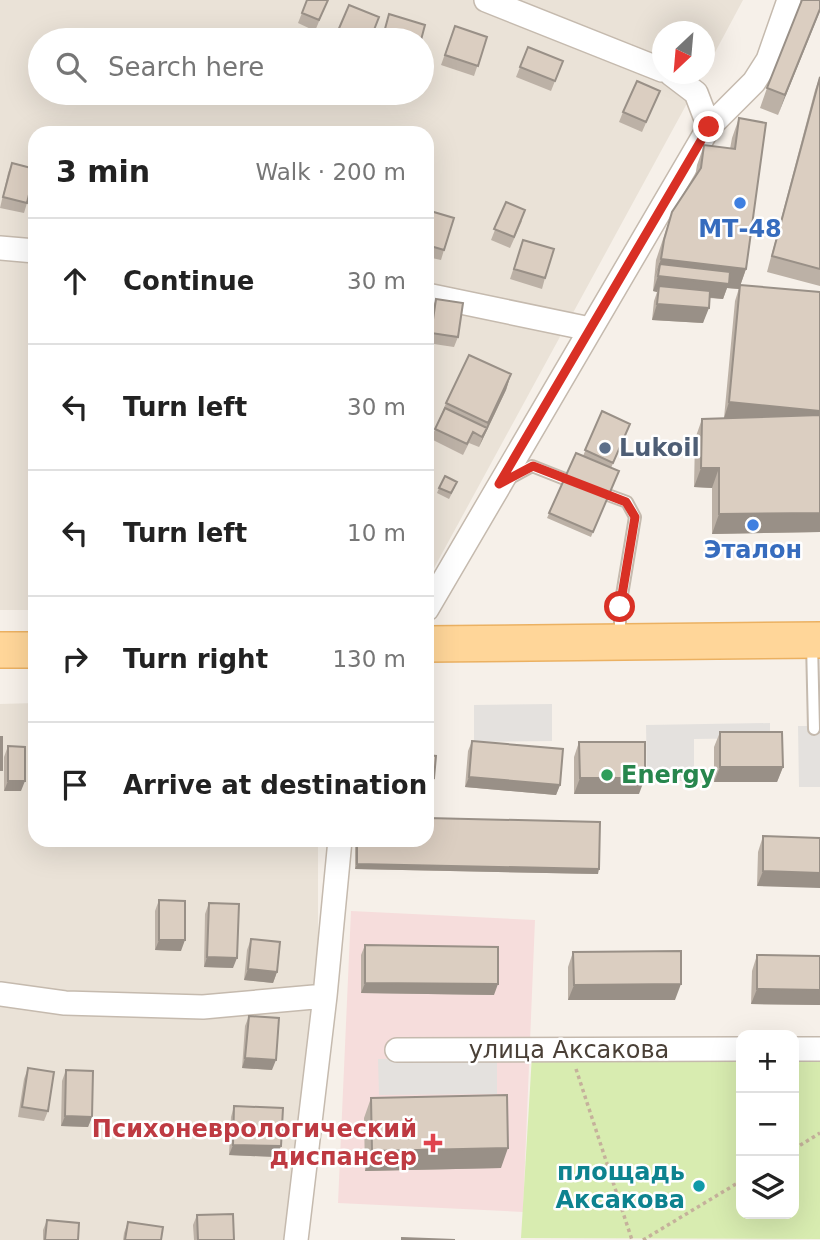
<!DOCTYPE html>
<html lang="en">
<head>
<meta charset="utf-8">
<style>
	:root { --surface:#fff; --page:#f2f2f2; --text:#222; --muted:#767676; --line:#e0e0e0 }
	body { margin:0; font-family:"DejaVu Sans",sans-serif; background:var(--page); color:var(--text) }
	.controls { position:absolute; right:21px; bottom:21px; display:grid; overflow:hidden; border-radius:14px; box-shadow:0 7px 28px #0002 }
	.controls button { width:63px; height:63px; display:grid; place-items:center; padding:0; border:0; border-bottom:2px solid var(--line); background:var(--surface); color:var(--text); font:35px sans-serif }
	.compass { position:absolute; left:652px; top:21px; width:63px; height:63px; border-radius:50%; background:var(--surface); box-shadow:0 7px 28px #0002; rotate:206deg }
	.stop { position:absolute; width:21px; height:21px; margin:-16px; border:5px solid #d93025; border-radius:50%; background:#fff }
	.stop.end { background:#d93025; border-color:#fff; box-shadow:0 2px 7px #0008 }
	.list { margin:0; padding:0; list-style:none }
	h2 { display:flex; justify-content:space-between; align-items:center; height:91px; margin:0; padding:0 28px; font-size:30px }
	h2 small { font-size:23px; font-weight:400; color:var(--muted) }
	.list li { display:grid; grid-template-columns:46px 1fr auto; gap:21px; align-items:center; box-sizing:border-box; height:126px; padding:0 28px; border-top:2px solid var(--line) }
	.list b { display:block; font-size:26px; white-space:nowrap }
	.list em { font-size:23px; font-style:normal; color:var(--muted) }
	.icon { flex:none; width:38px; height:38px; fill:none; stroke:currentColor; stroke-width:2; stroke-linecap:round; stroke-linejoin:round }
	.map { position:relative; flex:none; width:820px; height:1240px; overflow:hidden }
	.search { position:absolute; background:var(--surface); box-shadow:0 7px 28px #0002; left:28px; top:28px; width:406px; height:77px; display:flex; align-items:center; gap:18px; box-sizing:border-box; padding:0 24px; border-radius:38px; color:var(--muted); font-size:26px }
	.panel { position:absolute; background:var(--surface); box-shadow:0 7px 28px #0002; left:28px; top:126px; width:406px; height:721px; border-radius:21px }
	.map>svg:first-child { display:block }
	.residential { fill:#eae2d7; fill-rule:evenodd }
	.medical { fill:#f6dddc }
	.green { fill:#d8ecb0 }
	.parking { fill:#e4e1de }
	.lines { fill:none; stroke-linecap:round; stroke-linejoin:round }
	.service-casing { stroke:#c5baae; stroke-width:14 }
	.minor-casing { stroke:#c5baae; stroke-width:26 }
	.primary-casing { stroke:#ebb162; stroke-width:38 }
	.path { stroke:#c5b19b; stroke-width:3.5; stroke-dasharray:3.5 3.5; stroke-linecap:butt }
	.service { stroke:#fff; stroke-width:10 }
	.minor { stroke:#fff; stroke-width:23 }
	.primary { stroke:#ffd699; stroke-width:35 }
	.wall { fill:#bcb1a6 }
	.shaded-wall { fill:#999087 }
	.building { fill:#dbcec1; stroke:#999087; stroke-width:2 }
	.route { stroke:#d93025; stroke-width:9 }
	.shop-dot { fill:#3f7fe0; stroke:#fff; stroke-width:2.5 }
	.service-dot { fill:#5c6f8a; stroke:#fff; stroke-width:2.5 }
	.leisure-dot { fill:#2e9e5b; stroke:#fff; stroke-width:2.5 }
	.health-dot { fill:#e0444e; stroke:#fff; stroke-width:2.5 }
	.culture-dot { fill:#0f9aa8; stroke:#fff; stroke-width:2.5 }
	.labels { text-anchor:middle; stroke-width:5; stroke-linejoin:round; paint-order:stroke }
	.shop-label { font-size:24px; font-weight:bold; fill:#366cbe; stroke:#fff }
	.service-label { font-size:24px; font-weight:bold; fill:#4e5e75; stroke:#fff; text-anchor:start }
	.leisure-label { font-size:24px; font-weight:bold; fill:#27864d; stroke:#fff; text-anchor:start }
	.street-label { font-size:24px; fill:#4a4037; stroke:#fff }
	.health-label { font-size:24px; font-weight:bold; fill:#be3a42; stroke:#fff; text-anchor:end }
	.culture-label { font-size:24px; font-weight:bold; fill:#0d838f; stroke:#fff; text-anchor:end }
</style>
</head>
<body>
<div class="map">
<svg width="820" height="1240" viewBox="0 0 820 1240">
	<rect width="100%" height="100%" fill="#f6f0e9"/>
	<path class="residential" d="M0 0H743L705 71 704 32H662V74H703L427 581V133H35V610H0ZM40 40H422V93H40Z
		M35 703V840H318V1047L297 1240H0V704Z"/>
	<path class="medical" d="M351 911 535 920 523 1212 338 1203Z"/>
	<path class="green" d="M532 1055 741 1058V1214H794V1058L820 1059V1239L521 1238Z"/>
	<path class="parking" d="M552 704V741L474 742V705Z
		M770 723V738L694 739V781H647L646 725Z
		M798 726H820V787H799Z
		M497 1057V1094L379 1095 378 1059Z"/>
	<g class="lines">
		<defs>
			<path id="service" d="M510 478 532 466 575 483
				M597 491 627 502 635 517 620 607V636
				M812 643 814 729"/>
			<path id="minor" d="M486 0 662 70
				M671 74 696 93 709 127
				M0 248 35 251
				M427 295 590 329
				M427 609 709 127 754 82 768 60 789 0
				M0 994 65 1003 203 1007 325 996
				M794 1049H820
				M397 1050 741 1049
				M296 1240 325 996 340 840"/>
			<path id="primary" d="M427 644 820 640
				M0 650H35"/>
		</defs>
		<use href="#service" class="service-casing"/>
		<use href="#minor" class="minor-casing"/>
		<use href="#primary" class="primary-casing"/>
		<path class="path" d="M576 1069 632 1240
			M794 1149 820 1133
			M643 1240 741 1181"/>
		<use href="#service" class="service"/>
		<use href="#minor" class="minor"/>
		<use href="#primary" class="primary"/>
	</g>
	<path class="wall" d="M307 0H328L315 31 298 23Z
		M820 0 778 115 760 108 767 88Z
		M455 26 487 37 474 76 441 65Z
		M528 47 563 61 551 91 516 77Z
		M820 76V286L767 272 815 90Z
		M660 91 642 132 619 122 623 112Z
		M739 118 746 269 739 289 727 288 723 299 709 298 703 323 652 320 654 301 657 292 653 291 656 260 672 212 695 177 697 165 704 145 730 149 732 138Z
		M12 163 27 203 24 213 0 208 8 173Z
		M506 202 522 221 510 248 491 240Z
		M427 210 444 250 441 260 427 257Z
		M523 240 545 278 542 289 510 279Z
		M740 285 820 292V532L712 534V488L694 487 695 439 702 419 724 418 735 301Z
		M436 299 458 337 454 347 427 343 432 309Z
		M511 374 506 390 479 447 469 443 463 455 431 439 446 403Z
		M602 411 626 434 611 468 619 471 591 537 547 518 576 453 583 456Z
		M455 487 449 499 437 493 439 488Z
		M35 723V771H29L31 733Z
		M720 732 783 767 777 782H714V747Z
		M472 741 560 785 556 795 465 787 468 751Z
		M579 742 639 794H574V757Z
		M8 746 21 791H4V757Z
		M763 836 820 838 757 886 758 852Z
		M355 840H427L598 874 355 869Z
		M159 900 181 951 155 950V911Z
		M209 903 233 968 204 967 205 914Z
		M251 939 277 972 273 983 244 980 247 950Z
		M365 945 494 995 361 993V955Z
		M573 952 675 1000H568V967Z
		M757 955 820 956V1005L751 1004 752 971Z
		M249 1016 272 1070 242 1068 245 1026Z
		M28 1068 48 1111 44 1121 18 1117 24 1079Z
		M66 1070 92 1117 88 1127 61 1126 62 1081Z
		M371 1098 501 1168 365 1171 364 1118Z
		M234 1106 277 1157 229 1155 231 1117Z
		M197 1215 234 1240H194L193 1225Z
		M47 1220 78 1240H43V1230Z
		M128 1222 161 1240H123L124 1233Z"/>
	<path class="shaded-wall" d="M820 9V11L778 115 785 95Z
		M661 259 746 269 739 289 727 288 723 299 659 292V286L657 292 653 291 658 276 660 264 654 279Z
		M657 304 709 308 703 323 652 320Z
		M511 374 506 390 479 447 488 423Z
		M729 402 820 411V427L724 418Z
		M701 468H719L712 488 694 487Z
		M820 513V532L712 534 719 514Z
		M33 760H35V771H29Z
		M720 767H783L777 782H714Z
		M427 777 434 778 432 783H427Z
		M469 777 560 785 556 795 465 787Z
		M580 778H645L639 794H574Z
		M8 781H25L21 791H4Z
		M138 840H172L138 842Z
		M357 864 599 869 598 874 355 869Z
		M763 871 820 873V888L757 886Z
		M159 940H185L181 951 155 950Z
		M207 957 237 958 233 968 204 967Z
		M248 969 277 972 273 983 244 980Z
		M365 983 498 984 494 995 361 993Z
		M681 984 675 1000H568L574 985Z
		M757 989 820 990V1005L751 1004Z
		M245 1058 276 1060 272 1070 242 1068Z
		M65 1116 92 1117 88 1127 61 1126Z
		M233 1145 281 1146 277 1157 229 1155Z
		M508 1148 501 1168 365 1171 372 1151Z"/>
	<path class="building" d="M307 0H328L319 20 302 13Z
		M802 0H820V9L785 95 767 88Z
		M349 5 379 17 370 40H334Z
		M389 14 425 25 421 40H382Z
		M455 26 487 37 478 66 445 55Z
		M528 47 563 61 555 81 520 67Z
		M820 77V269L772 256Z
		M637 81 660 91 646 122 623 112Z
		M739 118 766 123 746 269 661 259 664 240 672 212 701 168 704 145 735 149Z
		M12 163 35 169 27 203 3 197Z
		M506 202 525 210 514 237 494 229Z
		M427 210 454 218 444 250 427 245Z
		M523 240 554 249 545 278 514 269Z
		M660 264 730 272 729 284 658 276Z
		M740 285 820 292V411L729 402Z
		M659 286 710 291 709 308 657 304Z
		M436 299 463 303 458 337 431 333Z
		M469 355 511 374 488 423 446 403Z
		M445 408 487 428 482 437 473 432 467 444 435 429Z
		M602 411 630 424 613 463 585 450Z
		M820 415V513L719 514V468H701L702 419Z
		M576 453 619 471 593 532 549 513Z
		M445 476 457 482 451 493 439 488Z
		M35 724V760H33Z
		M720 732H782L783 767H720Z
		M0 737H2V770H0Z
		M472 741 563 749 560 785 469 777Z
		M579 742H645V778H580Z
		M8 746 25 747V781H8Z
		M427 755 436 756 434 778 427 777Z
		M427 818 600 822 599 869 357 864V840H427Z
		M763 836 820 838V873L763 871Z
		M159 900 185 901V940H159Z
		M209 903 239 904 237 958 207 957Z
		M251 939 280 942 277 972 248 969Z
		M365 945 498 947V984L365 983Z
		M681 951V984L574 985 573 952Z
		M757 955 820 956V990L757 989Z
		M249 1016 279 1018 276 1060 245 1058Z
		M28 1068 54 1072 48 1111 22 1107Z
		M66 1070 93 1071 92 1117 65 1116Z
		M507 1095 508 1148 372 1151 371 1098Z
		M234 1106 283 1108 281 1146 233 1145Z
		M233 1214 234 1240H198L197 1215Z
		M47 1220 79 1223 78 1240H45Z
		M128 1222 163 1227 161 1240H125Z
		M402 1238 455 1240H402Z"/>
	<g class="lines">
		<path class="route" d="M620 607 635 517 626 502 533 466 499 484 709 127"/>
	</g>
	<g class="shop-dot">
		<circle cx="740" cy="203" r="7"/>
		<circle cx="753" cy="525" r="7"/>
	</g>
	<circle class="service-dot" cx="605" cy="448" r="7"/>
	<circle class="leisure-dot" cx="607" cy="775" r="7"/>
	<path class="health-dot" d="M429.5 1132.5h7v7h7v7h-7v7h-7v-7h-7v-7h7z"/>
	<circle class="culture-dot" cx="699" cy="1186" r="7"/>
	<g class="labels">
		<g class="shop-label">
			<text x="740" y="237">МТ-48</text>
			<text x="753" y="558">Эталон</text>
		</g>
		<g class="service-label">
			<text x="619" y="456">Lukoil</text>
		</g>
		<g class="leisure-label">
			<text x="621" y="783">Energy</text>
		</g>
		<g class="street-label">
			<text x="569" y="1058">улица Аксакова</text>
		</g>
		<g class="health-label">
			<text x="417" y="1137">Психоневрологический<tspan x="417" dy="28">диспансер</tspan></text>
		</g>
		<g class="culture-label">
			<text x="685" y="1180">площадь<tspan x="685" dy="28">Аксакова</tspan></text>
		</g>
	</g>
</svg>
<div class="controls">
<button>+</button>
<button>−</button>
<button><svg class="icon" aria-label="layers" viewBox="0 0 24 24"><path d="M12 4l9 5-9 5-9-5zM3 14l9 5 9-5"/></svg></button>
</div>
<svg class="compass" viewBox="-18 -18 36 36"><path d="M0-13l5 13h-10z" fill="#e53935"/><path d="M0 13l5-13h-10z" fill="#767676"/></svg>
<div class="stop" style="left:620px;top:607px"></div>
<div class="stop end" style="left:709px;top:127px"></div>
<div class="search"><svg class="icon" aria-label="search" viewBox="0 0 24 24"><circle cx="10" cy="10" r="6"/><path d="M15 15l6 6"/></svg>Search here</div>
<section class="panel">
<h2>3 min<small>Walk · 200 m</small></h2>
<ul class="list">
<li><svg class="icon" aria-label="ahead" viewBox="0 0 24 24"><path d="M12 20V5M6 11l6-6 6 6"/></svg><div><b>Continue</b></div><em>30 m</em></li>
<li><svg class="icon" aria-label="left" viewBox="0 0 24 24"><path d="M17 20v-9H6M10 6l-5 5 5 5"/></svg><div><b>Turn left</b></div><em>30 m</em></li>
<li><svg class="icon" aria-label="left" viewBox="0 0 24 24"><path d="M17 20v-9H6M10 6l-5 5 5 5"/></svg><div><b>Turn left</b></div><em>10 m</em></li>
<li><svg class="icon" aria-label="right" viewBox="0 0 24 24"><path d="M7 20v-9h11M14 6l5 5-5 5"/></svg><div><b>Turn right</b></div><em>130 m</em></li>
<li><svg class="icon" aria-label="arrive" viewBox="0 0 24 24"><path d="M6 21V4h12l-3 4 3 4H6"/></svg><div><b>Arrive at destination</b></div></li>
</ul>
</section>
</div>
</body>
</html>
